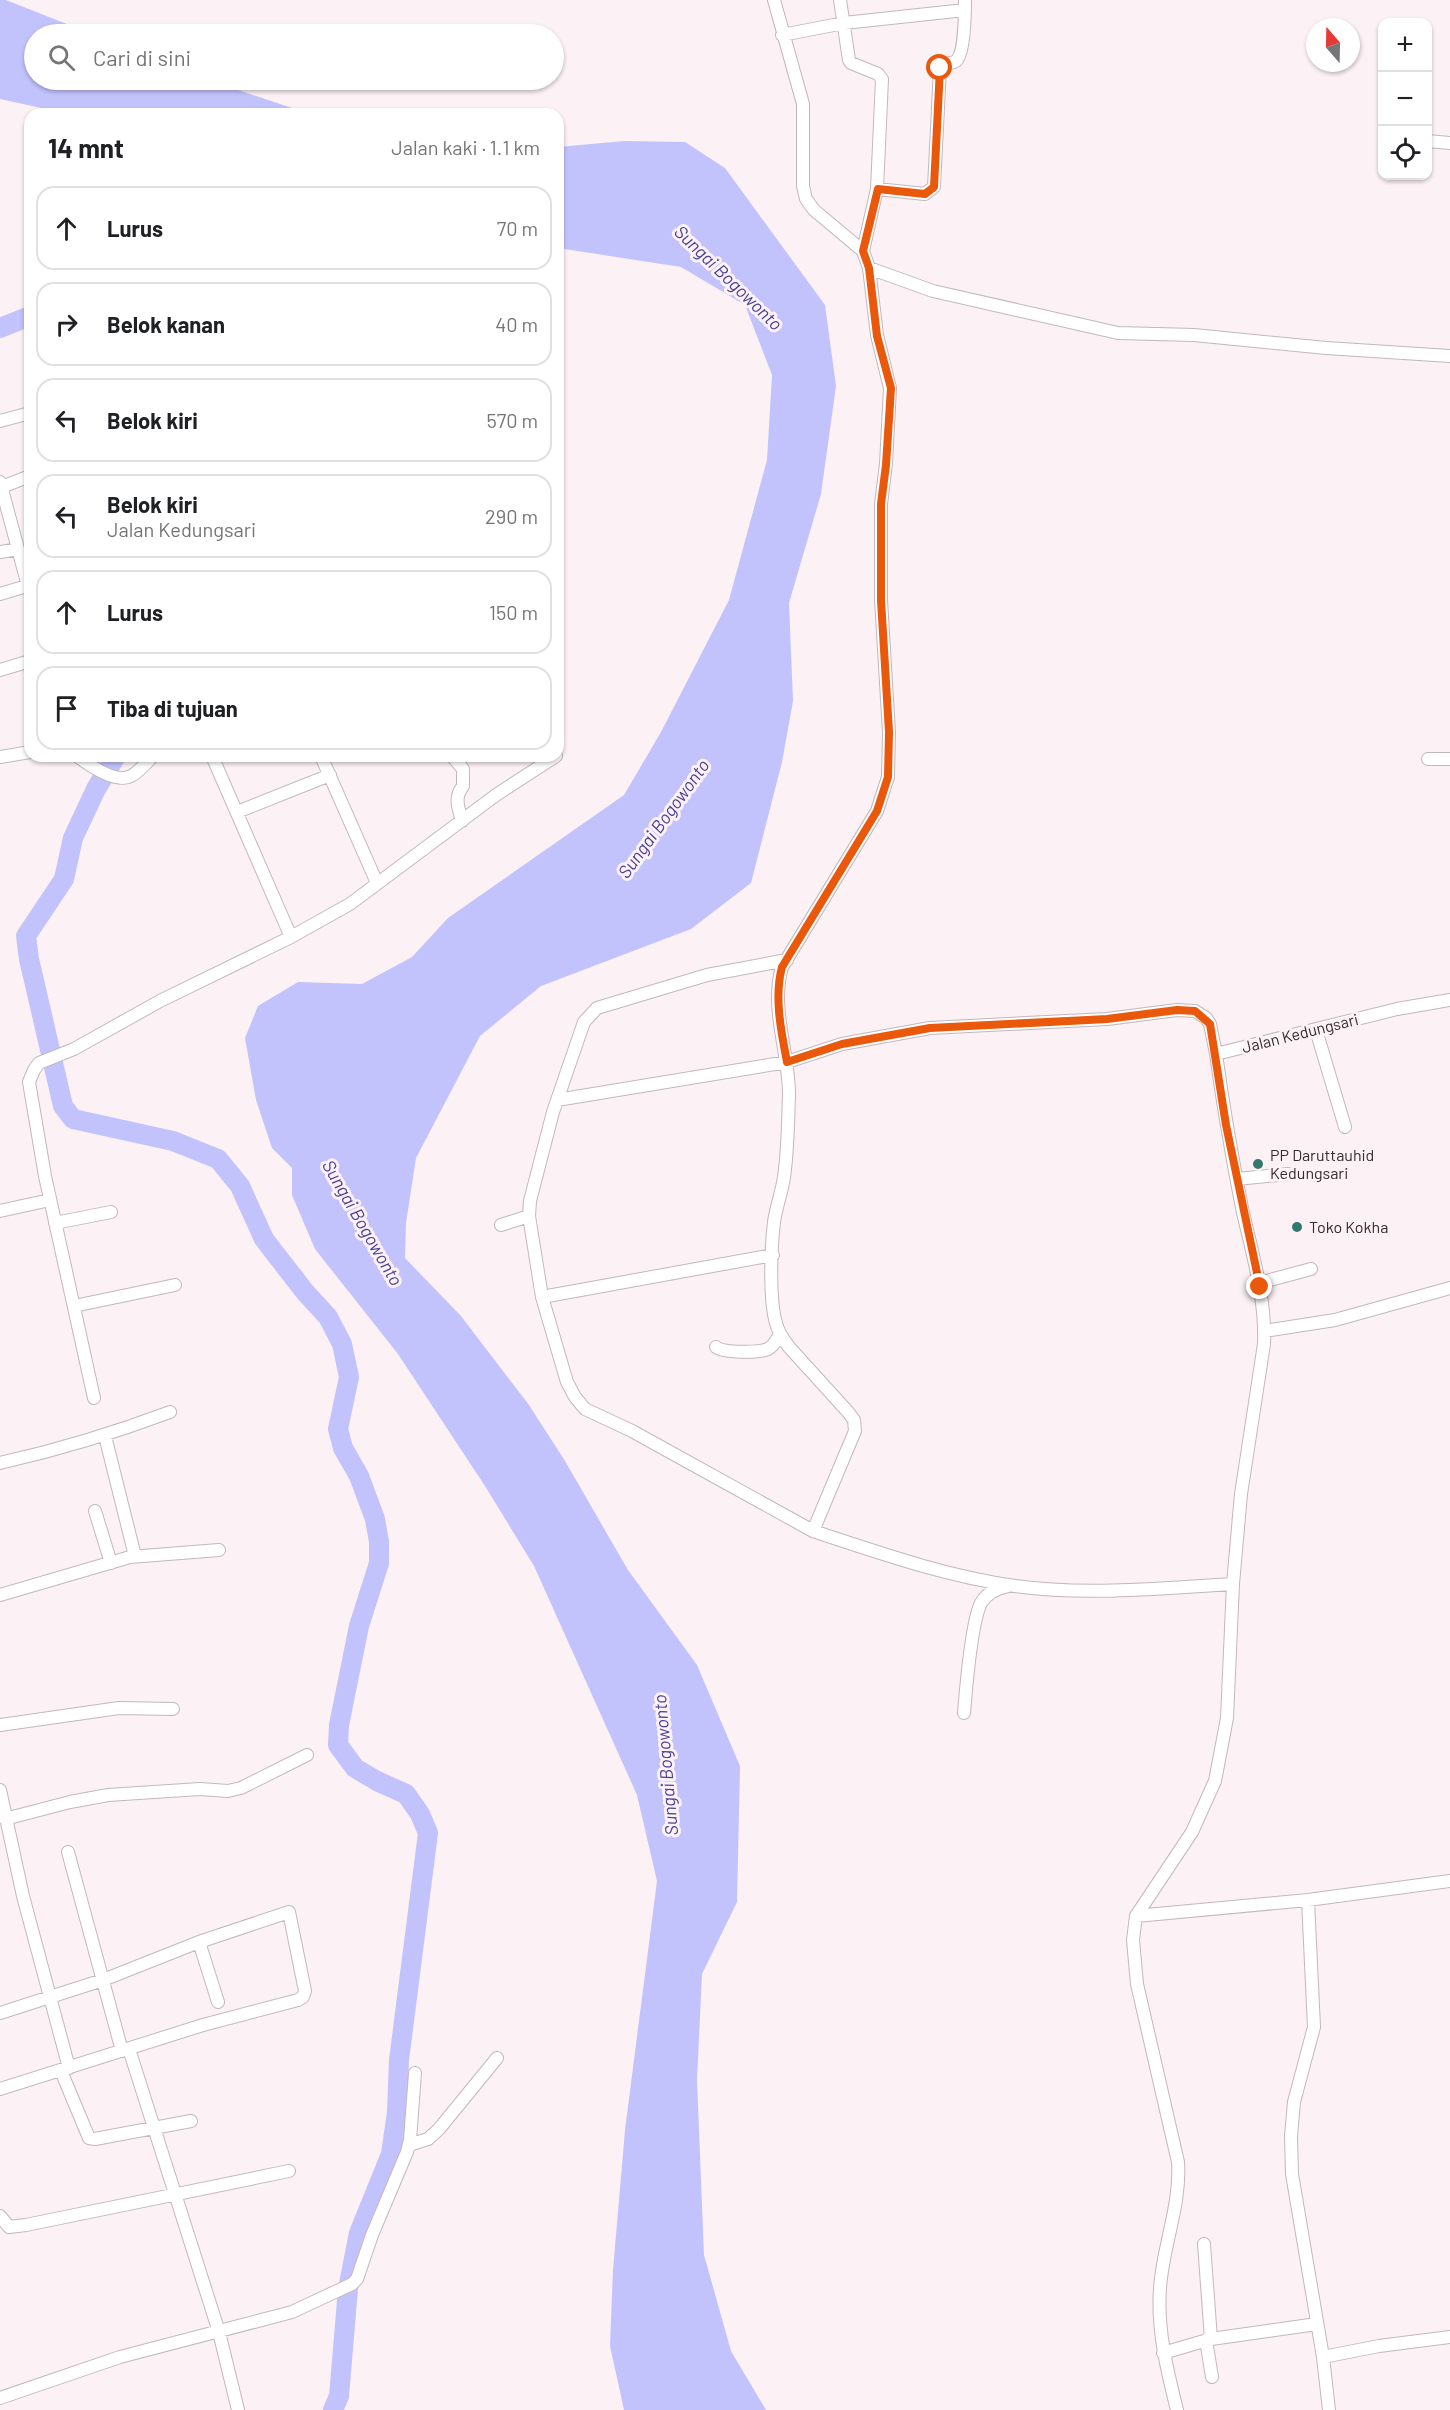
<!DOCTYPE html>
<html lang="id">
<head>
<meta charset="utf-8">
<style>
	:root { --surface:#fff; --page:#f2f2f2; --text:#202124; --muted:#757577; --line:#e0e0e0 }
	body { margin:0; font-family:Barlow,sans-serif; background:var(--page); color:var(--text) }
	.controls { position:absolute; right:18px; top:18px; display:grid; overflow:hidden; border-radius:12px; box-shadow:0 2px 4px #0004 }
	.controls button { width:54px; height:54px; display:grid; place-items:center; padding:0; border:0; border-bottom:2px solid var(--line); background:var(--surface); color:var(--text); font:30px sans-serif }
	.compass { position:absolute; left:1306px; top:18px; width:54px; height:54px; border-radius:50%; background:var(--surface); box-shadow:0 2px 4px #0004; rotate:340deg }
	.stop { position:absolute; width:18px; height:18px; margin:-14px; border:4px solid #ea580c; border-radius:50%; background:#fff }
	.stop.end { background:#ea580c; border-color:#fff; box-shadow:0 2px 6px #0008 }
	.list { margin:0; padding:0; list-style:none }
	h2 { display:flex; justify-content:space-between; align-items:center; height:78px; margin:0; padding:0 24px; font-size:26px }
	h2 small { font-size:20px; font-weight:400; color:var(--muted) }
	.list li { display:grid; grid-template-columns:39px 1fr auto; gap:18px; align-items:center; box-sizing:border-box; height:84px; margin:0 12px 12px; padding:0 12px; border:2px solid var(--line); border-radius:18px }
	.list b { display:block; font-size:22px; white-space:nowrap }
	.list p { margin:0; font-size:20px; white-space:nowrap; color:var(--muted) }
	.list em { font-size:20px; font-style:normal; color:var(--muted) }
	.icon { flex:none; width:33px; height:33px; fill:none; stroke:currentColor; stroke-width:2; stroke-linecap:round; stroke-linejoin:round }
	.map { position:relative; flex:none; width:1450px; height:2410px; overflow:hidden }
	.search { position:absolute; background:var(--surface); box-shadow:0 2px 4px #0004; left:24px; top:24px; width:540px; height:66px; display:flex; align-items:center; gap:15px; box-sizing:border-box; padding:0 21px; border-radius:33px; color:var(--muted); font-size:22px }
	.panel { position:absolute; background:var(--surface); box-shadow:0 2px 4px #0004; left:24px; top:108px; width:540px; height:654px; border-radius:18px }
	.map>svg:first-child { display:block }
	.water { fill:#c2c3fd }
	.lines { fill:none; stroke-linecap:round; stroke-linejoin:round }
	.river { stroke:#c2c3fd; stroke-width:20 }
	.minor-casing { stroke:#c2b8bb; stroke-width:14 }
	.minor { stroke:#fff; stroke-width:12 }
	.route { stroke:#ea580c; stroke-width:8 }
	.poi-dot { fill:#33786c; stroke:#fcf1f5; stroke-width:2 }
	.labels { text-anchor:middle; stroke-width:6; stroke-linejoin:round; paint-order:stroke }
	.street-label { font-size:16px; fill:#312d2f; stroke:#fcf1f5 }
	.poi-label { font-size:16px; fill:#312d2f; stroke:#fcf1f5; text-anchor:start }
	.water-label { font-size:18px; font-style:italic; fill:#494193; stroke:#fcf1f5 }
</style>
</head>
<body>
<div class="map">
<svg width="1450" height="2410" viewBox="0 0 1450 2410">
	<rect width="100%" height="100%" fill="#fcf1f5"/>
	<path class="water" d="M0 0H6L92 34H34V80H208L310 114H69L0 99Z
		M624 141 685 142 725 168 825 305 836 386 821 494 789 603 793 701 782 762 751 883 691 929 541 986 480 1036 416 1158 406 1223 405 1258 461 1316 529 1405 565 1461 628 1570 697 1665 740 1766 737 1902 702 1974 697 2080 704 2255 731 2351 766 2410H624L610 2346 613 2270 625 2130 657 1881 637 1795 534 1566 485 1486 398 1354 315 1249 292 1195V1168L272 1148 256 1100 245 1038 258 1006 298 982 362 984 412 957 448 918 624 795 661 732 729 600 767 460 772 375 745 305 681 267 558 248V147Z"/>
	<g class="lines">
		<path class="river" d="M0 328 30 316
			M116 756 96 789 73 838 64 879 26 936 29 959 63 1106 73 1119 173 1141 218 1159 240 1186 264 1239 305 1292 328 1317 342 1344 349 1377 338 1429 343 1448 359 1476 375 1519 379 1542V1563L359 1626 339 1725 338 1745 355 1768 377 1781 406 1794 420 1814 428 1833 399 2060 397 2112 391 2154 359 2233 348 2289 339 2396 333 2410"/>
		<defs>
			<path id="minor" d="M774 0 803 104V186L806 199 814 210 863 251 869 268 877 335 890 388 886 464 881 504V600L889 732 888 777 877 811 782 967C770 1009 789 1052 789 1094 788 1122 788 1150 784 1177 782 1192 776 1207 774 1222 771 1247 769 1299 776 1323 778 1332 783 1339 789 1347L848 1412 854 1420 855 1431 813 1531C880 1553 945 1576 1015 1586 1087 1596 1160 1588 1233 1584
				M840 0 849 60 851 63 878 74 882 79 877 189 863 251
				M782 35 844 23 965 10
				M1428 141 1450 143
				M877 189 925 194 934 187 940 68C945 61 950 65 956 61 965 54 965 12 965 0
				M869 268 933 291 1118 333 1194 335 1326 348 1450 356
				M0 421 30 413
				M0 482 28 586
				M2 487 30 476
				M0 552 18 549
				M0 594 30 585
				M0 670 30 661
				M77 756C89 765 116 784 131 776 139 772 147 762 153 756
				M212 756 291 937
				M321 756 377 883
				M452 756 463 769V786C454 797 458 807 462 821
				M0 757 30 752
				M1428 759H1450
				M237 812 330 775
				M787 960 707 975 597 1008 584 1022 553 1112 530 1201 529 1216 542 1297 567 1382 575 1397 585 1409 632 1431 813 1531
				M1316 1030 1345 1127
				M557 1100 787 1062 842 1044 930 1028 1107 1019 1177 1010 1195 1011 1206 1018 1210 1024 1216 1054 1397 1009 1450 1000
				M1237 1179 1288 1174
				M0 1211 50 1200
				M55 1223 111 1212
				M501 1225 529 1216
				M1259 1283 1311 1269
				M542 1297 773 1255
				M74 1306 175 1285
				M1264 1331 1335 1320 1450 1288
				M716 1347C723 1353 759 1353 768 1349 774 1346 777 1339 780 1334
				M94 1398 45 1176 29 1082 34 1070 39 1063 74 1049 160 1001 291 937 350 904 496 795 556 756
				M105 1436 135 1556
				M0 1463C58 1450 114 1433 170 1412
				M95 1511 111 1563
				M0 1595 130 1557 219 1550
				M964 1713C966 1689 971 1623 981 1603 987 1593 997 1588 1008 1586
				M0 1725 119 1708 173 1709
				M0 1790 23 1896 69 2068
				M5 1819 70 1802 108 1795 200 1789 228 1791 241 1788 307 1755
				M68 1852 122 2051
				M1308 1900 1314 2027 1294 2102 1291 2136 1292 2174 1323 2357 1379 2346 1450 2337
				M1136 1916 1308 1900 1450 1881
				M199 1942 218 2002
				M0 2013 103 1980 199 1942 289 1912 305 1991 303 1997 298 2000 203 2025 0 2089
				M129 2049 219 2332 238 2410
				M61 2071 89 2138 95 2139 191 2121
				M409 2145 428 2139 439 2129 497 2058
				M0 2216 9 2227 26 2225 289 2171
				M1204 2244 1211 2339
				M1206 2340 1212 2377
				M1163 2353 1211 2339 1317 2324
				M1323 2357 1329 2410
				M0 2398 120 2357 292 2312 352 2284 357 2279 372 2235 407 2152 410 2140 415 2073
				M1177 2410C1167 2370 1157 2330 1160 2288 1163 2245 1181 2205 1178 2162L1137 1984 1133 1940 1136 1916 1192 1832 1215 1781 1227 1718 1233 1584 1241 1494 1264 1344C1266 1298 1252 1253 1242 1208 1232 1157 1223 1105 1216 1054"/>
		</defs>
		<use href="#minor" class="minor-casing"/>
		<use href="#minor" class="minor"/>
	</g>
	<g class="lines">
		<path class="route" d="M940 68 934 187 925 194 878 189 863 251 869 268 877 336 891 388 886 465 881 504V600L889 732 888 777 877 811 782 967C774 997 781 1031 787 1062L842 1044 930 1028 1107 1019 1177 1010 1195 1011 1210 1024 1226 1125 1260 1287"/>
	</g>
	<g class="poi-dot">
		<circle cx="1258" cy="1164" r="6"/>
		<circle cx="1297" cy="1227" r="6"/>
	</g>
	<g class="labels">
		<g class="street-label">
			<text transform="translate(1300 1033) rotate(-14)" y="6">Jalan Kedungsari</text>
		</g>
		<g class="poi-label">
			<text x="1270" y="1161">PP Daruttauhid<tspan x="1270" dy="18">Kedungsari</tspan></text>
			<text x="1309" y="1233">Toko Kokha</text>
		</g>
		<g class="water-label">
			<text transform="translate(728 278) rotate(44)" y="6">Sungai Bogowonto</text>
			<text transform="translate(664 819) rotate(-54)" y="6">Sungai Bogowonto</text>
			<text transform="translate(362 1223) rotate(60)" y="6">Sungai Bogowonto</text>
			<text transform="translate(666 1765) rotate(-95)" y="6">Sungai Bogowonto</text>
		</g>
	</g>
</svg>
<div class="controls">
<button>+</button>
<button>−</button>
<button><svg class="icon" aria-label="locate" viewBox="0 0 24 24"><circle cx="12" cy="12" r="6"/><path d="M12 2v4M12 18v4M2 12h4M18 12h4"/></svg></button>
</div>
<svg class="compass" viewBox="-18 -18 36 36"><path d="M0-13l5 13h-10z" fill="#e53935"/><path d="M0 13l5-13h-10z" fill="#757577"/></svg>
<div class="stop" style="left:940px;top:68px"></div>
<div class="stop end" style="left:1260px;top:1287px"></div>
<div class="search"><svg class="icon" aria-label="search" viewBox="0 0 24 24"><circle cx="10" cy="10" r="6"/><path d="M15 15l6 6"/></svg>Cari di sini</div>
<section class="panel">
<h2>14 mnt<small>Jalan kaki · 1.1 km</small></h2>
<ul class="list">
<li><svg class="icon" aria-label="ahead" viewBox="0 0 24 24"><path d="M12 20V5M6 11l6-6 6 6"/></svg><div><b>Lurus</b></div><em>70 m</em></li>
<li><svg class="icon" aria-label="right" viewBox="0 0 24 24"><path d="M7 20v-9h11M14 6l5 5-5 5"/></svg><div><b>Belok kanan</b></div><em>40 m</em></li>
<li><svg class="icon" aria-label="left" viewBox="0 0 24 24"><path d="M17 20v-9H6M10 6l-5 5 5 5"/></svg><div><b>Belok kiri</b></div><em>570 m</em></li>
<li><svg class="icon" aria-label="left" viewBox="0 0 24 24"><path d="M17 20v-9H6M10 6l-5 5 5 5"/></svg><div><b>Belok kiri</b><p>Jalan Kedungsari</p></div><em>290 m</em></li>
<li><svg class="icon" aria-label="ahead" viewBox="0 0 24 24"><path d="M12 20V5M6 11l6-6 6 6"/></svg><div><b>Lurus</b></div><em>150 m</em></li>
<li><svg class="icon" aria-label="arrive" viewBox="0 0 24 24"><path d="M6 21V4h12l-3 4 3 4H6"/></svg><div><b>Tiba di tujuan</b></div></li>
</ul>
</section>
</div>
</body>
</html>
